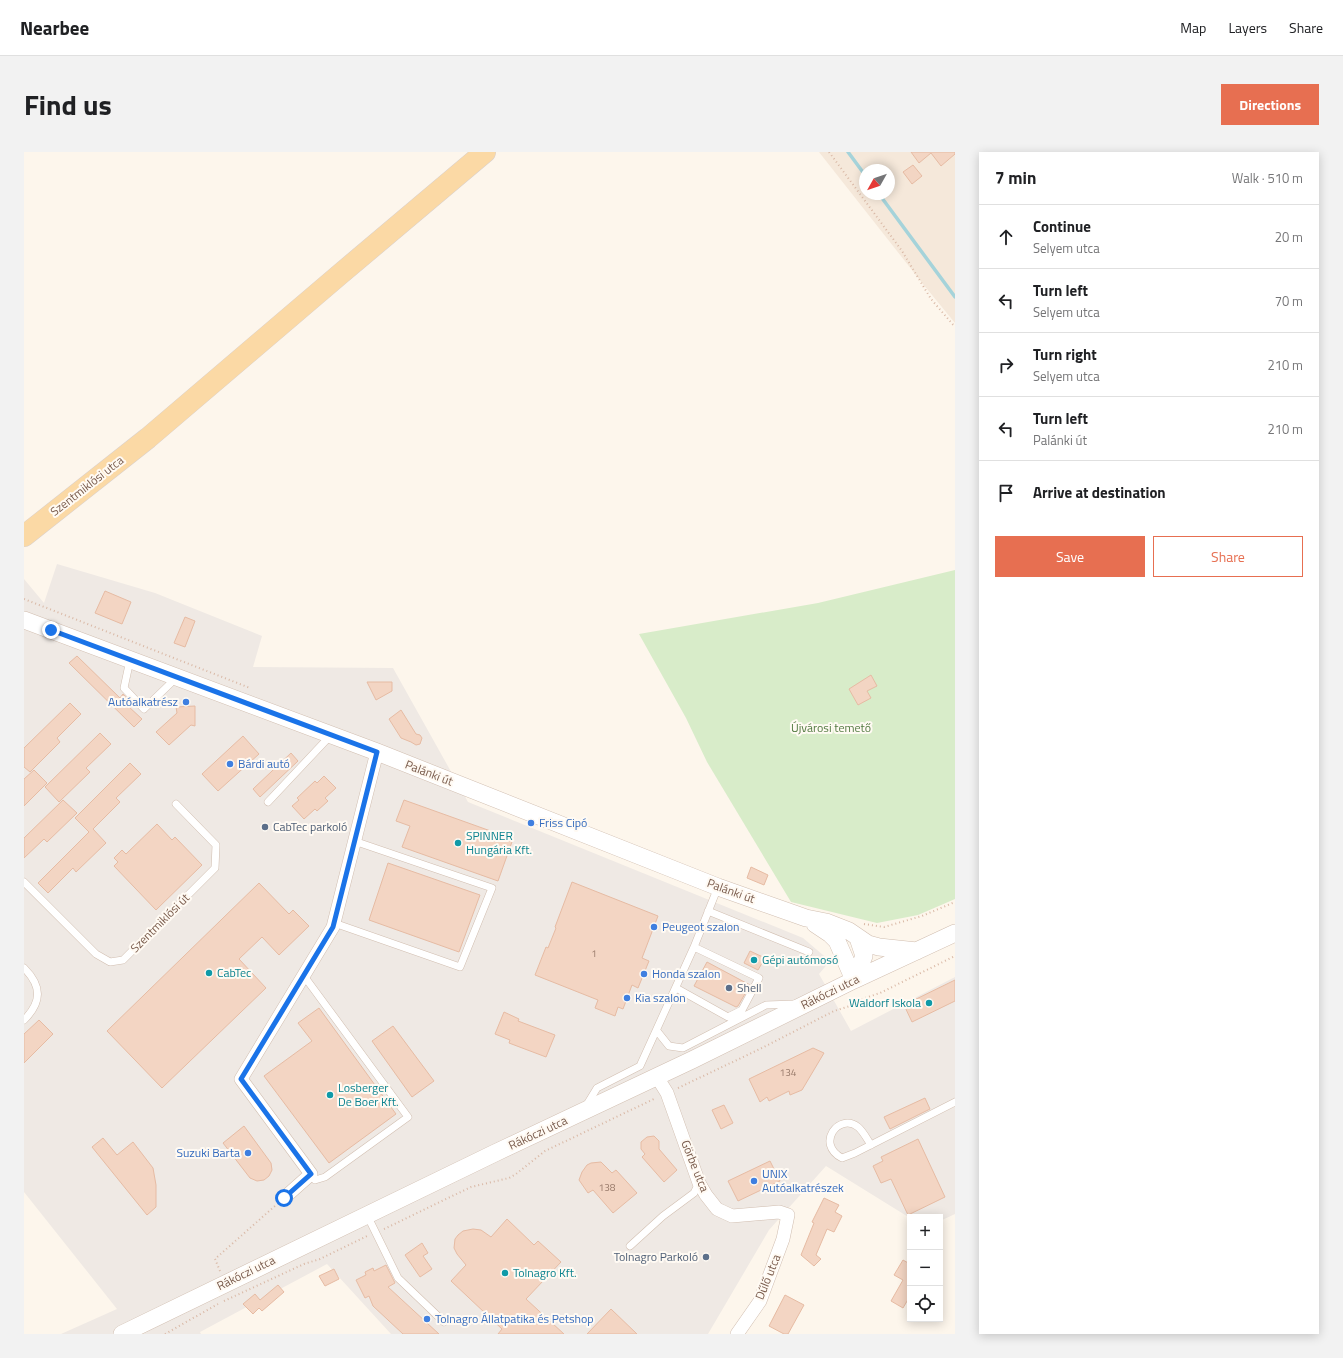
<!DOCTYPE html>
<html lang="en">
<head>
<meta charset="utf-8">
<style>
	:root { --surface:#fff; --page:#f2f2f2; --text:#202124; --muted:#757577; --line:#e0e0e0; --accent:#e76f51 }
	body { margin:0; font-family:"Titillium Web",sans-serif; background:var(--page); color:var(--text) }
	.controls { position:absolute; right:12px; bottom:12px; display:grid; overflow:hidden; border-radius:0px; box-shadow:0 2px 10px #0003 }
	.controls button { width:36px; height:36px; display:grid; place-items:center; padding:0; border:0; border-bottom:1px solid var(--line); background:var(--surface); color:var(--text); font:20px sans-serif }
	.compass { position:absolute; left:835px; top:12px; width:36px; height:36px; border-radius:50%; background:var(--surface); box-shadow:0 2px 10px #0003; rotate:230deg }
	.stop { position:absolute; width:12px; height:12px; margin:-9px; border:3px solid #1a73e8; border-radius:50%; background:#fff }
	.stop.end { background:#1a73e8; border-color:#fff; box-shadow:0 1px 4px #0008 }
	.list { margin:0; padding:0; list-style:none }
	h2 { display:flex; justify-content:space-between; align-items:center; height:52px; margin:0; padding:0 16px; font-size:17px }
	h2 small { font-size:13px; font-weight:400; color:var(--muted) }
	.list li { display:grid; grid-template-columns:26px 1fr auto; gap:12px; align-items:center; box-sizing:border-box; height:64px; padding:0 16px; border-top:1px solid var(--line) }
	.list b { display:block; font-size:15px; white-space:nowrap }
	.list p { margin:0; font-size:13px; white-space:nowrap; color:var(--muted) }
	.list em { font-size:13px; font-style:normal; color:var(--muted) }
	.actions { display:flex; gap:8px; padding:12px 16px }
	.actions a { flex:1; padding:9px 0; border:1px solid var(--accent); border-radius:0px; text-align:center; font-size:14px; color:var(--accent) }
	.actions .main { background:var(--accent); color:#fff }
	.icon { flex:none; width:22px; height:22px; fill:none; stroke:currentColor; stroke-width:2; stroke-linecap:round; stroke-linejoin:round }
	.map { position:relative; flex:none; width:931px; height:1182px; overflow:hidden; border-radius:0px }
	header { display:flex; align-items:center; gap:24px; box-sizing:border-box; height:56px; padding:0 20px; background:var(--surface); border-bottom:1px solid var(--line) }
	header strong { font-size:19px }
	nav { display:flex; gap:22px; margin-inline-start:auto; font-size:14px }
	.intro { display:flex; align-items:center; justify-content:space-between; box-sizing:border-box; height:96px; padding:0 24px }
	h1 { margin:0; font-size:28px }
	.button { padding:10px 18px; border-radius:0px; background:var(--accent); color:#fff; font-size:14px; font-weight:700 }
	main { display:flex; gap:24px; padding:0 24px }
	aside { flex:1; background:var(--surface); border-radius:0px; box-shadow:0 2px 10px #0003 }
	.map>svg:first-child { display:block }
	.residential { fill:#f5e8da; fill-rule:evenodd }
	.industrial { fill:#efe9e4 }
	.green { fill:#d8ecc9 }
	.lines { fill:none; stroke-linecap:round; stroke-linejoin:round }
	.stream { stroke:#a5d3da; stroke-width:3.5 }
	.building { fill:#f3d5c3; stroke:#e6bba3 }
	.service-casing { stroke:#d1beb0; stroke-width:8 }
	.minor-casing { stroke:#d1beb0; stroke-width:14 }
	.tertiary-casing { stroke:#d1beb0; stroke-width:18 }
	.primary-casing { stroke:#dad1cd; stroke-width:22 }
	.path { stroke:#d9b8a5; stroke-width:2; stroke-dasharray:1 3; stroke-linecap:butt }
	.service { stroke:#fff; stroke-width:7 }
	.minor { stroke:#fff; stroke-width:13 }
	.tertiary { stroke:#fff; stroke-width:17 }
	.primary { stroke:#fbd9a5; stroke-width:21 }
	.route { stroke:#1a73e8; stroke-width:5 }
	.shop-dot { fill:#3f7fe0; stroke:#fffaf3; stroke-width:1.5 }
	.service-dot { fill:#5c6f8a; stroke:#fffaf3; stroke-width:1.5 }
	.culture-dot { fill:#0f9aa8; stroke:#fffaf3; stroke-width:1.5 }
	.labels { text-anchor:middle; stroke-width:4; stroke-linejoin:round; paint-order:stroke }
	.number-label { font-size:10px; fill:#987a6a }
	.street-label { font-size:12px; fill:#7a5c4d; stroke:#fffaf3 }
	.shop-label { font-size:12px; fill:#366cbe; stroke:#fffaf3; text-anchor:start }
	.park-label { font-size:12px; fill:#537a41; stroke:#fffaf3 }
	.service-label { font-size:12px; fill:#4e5e75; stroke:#fffaf3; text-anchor:start }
	.culture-label { font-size:12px; fill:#0d838f; stroke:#fffaf3; text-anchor:start }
</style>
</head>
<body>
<header>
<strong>Nearbee</strong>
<nav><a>Map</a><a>Layers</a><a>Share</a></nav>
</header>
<div class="intro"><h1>Find us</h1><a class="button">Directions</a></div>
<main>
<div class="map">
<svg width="931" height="1182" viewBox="0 0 931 1182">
	<rect width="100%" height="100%" fill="#fdf6ec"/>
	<path class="residential" d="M795 0H931V171L899 132ZM841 18H865V42H841Z"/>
	<path class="industrial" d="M33 412 131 441 238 484 229 515 369 516 444 650 779 786 806 809 795 822 827 879 931 825V1062L916 1069V1065H886V1066L802 1014 745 1078 684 1182H367L303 1112 176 1180 177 1182H37L93 1157 0 1040V427L20 451Z"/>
	<path class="green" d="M931 418V747L894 763 853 771 767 750 683 610 662 566 615 482 794 451Z"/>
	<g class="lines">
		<path class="stream" d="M824 0 841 23
			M855 42 931 145"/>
	</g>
	<path class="building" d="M887 0H931V2L917 14 907 1 895 11Z
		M889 13 898 24 888 32 879 20Z
		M81 439 107 450 98 472 71 461Z
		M161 465 171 469 161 495 150 491Z
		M53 504 96 546 99 542 107 551 104 554 118 567 110 575 45 511Z
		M847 523 853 534 843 539 847 546 834 553 825 537Z
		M343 530H368V539L352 548Z
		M46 551 57 562 33 586 36 590 6 620 0 615V596Z
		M171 554V574L167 573 145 593 132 580 153 561 152 555Z
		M377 558 392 582 396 583 398 586 396 592 392 593 387 590 377 586 365 567Z
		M76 581 87 592 62 616 66 620 35 650 21 635Z
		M219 584 235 602 194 639 178 622Z
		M267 601 274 609 236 645 229 637Z
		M106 611 117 622 92 646 96 650 69 677 82 691 52 720 49 716 24 741 14 731 65 680 51 666Z
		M10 618 23 631 0 654V627Z
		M300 624 312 636 301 646 304 649 293 659 291 657 280 667 268 654 275 648 273 646 291 629 293 631Z
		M39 648 53 661 23 690 20 687 0 706V686Z
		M380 648 489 687 474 729 378 695 386 674 372 669Z
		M133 672 148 688 151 685 178 713 132 758 90 714 94 710 90 706 98 698 102 702Z
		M364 711 456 743 435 800 345 768Z
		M727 715 744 723 740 733 723 726Z
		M548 730 634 764 618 806 625 809 614 836 608 833 599 857 594 855 591 864 571 856 574 848 511 823 522 795 524 796 532 776 531 775Z
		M235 731 265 762 269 758 285 774 255 803 238 785 215 807 242 836 138 936 83 879Z
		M726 799 741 806 734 818 720 811Z
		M683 810 726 833 714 854 712 855 670 834Z
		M931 828V849L888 870 880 853Z
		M295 856 372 962 305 1011 240 924 288 889 274 871Z
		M480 860 495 867 494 869 531 883 522 905 485 891 486 888 471 882Z
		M15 868 29 882 0 911V882Z
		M369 874 410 929 388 945 348 889Z
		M789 896 800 901 778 938 766 943 765 939 745 949 743 945 736 950 725 927Z
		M901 946 906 957 866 977 860 965Z
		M700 953 709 971 697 977 688 958Z
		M220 974 247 1011 248 1018 245 1024 240 1028 233 1029 226 1026 199 991Z
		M630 984 635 989V997L653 1018 640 1030 618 1005 621 1002 617 997V990L623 985Z
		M79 986 93 1003 109 990 129 1016 132 1033V1055L123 1063 68 995Z
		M894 987 921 1045 884 1063 867 1027 857 1031 849 1014 859 1009 857 1005Z
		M746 1009 756 1029 714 1049 704 1029Z
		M577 1010 588 1021 592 1018 613 1041 589 1061 569 1038 564 1041 555 1028 558 1020 563 1013 567 1011Z
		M800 1046 815 1053 811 1060 818 1064 810 1080 803 1077 792 1103 797 1107 790 1114 777 1103 790 1071 788 1070Z
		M483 1067 510 1093 514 1089 537 1110 502 1147 540 1182H474L478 1177 427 1129 442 1113 433 1102 430 1096 431 1087 434 1083 439 1079 449 1077 457 1078 467 1085Z
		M398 1091 404 1101 399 1104 408 1117 396 1125 381 1103Z
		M879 1108 886 1112V1144L879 1156 867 1149 879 1128 870 1123Z
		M362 1113 371 1131 364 1135 415 1182H379L349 1154 345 1144 341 1146 332 1128 342 1123 341 1120 349 1116 350 1119Z
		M310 1117 315 1127 301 1134 295 1124Z
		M254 1133 260 1140 238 1159 235 1156 229 1162 219 1152 231 1142 236 1148Z
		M761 1143 780 1153 764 1182H760L745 1174Z
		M587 1157 613 1182H563Z"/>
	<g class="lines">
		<defs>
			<path id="service" d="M106 508 100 536 120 557 152 526
				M244 650 307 583
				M0 730 72 802 86 810 99 808 191 716 192 693 152 652
				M684 759 785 800
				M310 771 436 815 468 736 330 689
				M0 816C18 834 18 850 0 868
				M280 824 384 965 301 1025 291 1028 287 1022
				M652 836 704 865 718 858 735 826 670 795
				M633 879 645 894 659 896 742 853 771 852
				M562 954 573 936 616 914 670 795 694 735
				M847 993C843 987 839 979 834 975 815 960 791 992 818 1006L831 1001 931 950
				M343 1063 374 1126 420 1170
				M606 1094 639 1064 670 1041 675 1031"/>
			<path id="minor" d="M633 925 643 941 675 1031 682 1043 693 1057 708 1064 755 1060 764 1063 759 1087 736 1149 713 1182
				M260 1046 287 1022 217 927 309 775 353 600"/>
			<path id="tertiary" d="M0 468 353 600 694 735 782 766 802 770 825 779 844 792 855 795 893 799
				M791 772 806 782 813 789 830 828
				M830 828 840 804 834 786
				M98 1182 471 1001 668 908 830 828 931 781"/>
			<path id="primary" d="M0 384 124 286 314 124 461 0"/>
		</defs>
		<use href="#service" class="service-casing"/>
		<use href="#minor" class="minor-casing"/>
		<use href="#tertiary" class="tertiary-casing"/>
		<use href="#primary" class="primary-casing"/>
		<path class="path" d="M805 0 878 99 907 147 931 175
			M0 447 226 536
			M840 772 860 775 898 764 931 750
			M654 936 736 897 810 859 826 854 841 846 856 841 931 804
			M360 1077 447 1035 485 1026 492 1022 521 999 632 946
			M196 1119 191 1107 252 1053
			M200 1149 280 1112 296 1107 343 1084
			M141 1182 194 1152"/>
		<use href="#service" class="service"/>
		<use href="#minor" class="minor"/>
		<use href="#tertiary" class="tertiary"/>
		<use href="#primary" class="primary"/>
	</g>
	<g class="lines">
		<path class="route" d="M27 478 353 600 309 775 217 927 287 1022 260 1046"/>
	</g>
	<g class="shop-dot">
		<circle cx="162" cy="550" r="4"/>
		<circle cx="206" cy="612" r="4"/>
		<circle cx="507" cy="671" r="4"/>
		<circle cx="630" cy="775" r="4"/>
		<circle cx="620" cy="822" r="4"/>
		<circle cx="603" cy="846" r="4"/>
		<circle cx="224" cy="1001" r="4"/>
		<circle cx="730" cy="1029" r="4"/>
		<circle cx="403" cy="1167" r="4"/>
	</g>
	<g class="service-dot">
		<circle cx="241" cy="675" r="4"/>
		<circle cx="705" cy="836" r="4"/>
		<circle cx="682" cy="1105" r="4"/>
	</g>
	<g class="culture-dot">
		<circle cx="434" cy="691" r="4"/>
		<circle cx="730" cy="808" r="4"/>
		<circle cx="185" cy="821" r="4"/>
		<circle cx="905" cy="851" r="4"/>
		<circle cx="306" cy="943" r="4"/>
		<circle cx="481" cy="1121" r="4"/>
	</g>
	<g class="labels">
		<g class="number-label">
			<text x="570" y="805">1</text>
			<text x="764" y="924">134</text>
			<text x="583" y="1039">138</text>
		</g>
		<g class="street-label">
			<text transform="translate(63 334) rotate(-38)" y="4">Szentmiklósi utca</text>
			<text transform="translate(405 621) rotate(21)" y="4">Palánki út</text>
			<text transform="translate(707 739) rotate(20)" y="4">Palánki út</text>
			<text transform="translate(136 771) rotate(-45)" y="4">Szentmiklósi út</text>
			<text transform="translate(806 840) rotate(-26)" y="4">Rákóczi utca</text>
			<text transform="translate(514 981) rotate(-25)" y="4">Rákóczi utca</text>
			<text transform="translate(671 1014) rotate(68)" y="4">Görbe utca</text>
			<text transform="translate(222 1121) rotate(-26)" y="4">Rákóczi utca</text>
			<text transform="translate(744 1125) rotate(-68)" y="4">Dűlő utca</text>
		</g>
		<g class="shop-label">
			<text x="154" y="554" text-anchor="end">Autóalkatrész</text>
			<text x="214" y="616">Bárdi autó</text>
			<text x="515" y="675">Friss Cipó</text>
			<text x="638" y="779">Peugeot szalon</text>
			<text x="628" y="826">Honda szalon</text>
			<text x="611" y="850">Kia szalon</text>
			<text x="216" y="1005" text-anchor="end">Suzuki Barta</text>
			<text x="738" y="1026">UNIX<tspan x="738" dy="14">Autóalkatrészek</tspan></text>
			<text x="411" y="1171">Tolnagro Állatpatika és Petshop</text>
		</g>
		<g class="park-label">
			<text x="807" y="580">Újvárosi temető</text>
		</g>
		<g class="service-label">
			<text x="249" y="679">CabTec parkoló</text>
			<text x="713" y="840">Shell</text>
			<text x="674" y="1109" text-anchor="end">Tolnagro Parkoló</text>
		</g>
		<g class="culture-label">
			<text x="442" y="688">SPINNER<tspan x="442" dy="14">Hungária Kft.</tspan></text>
			<text x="738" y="812">Gépi autómosó</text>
			<text x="193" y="825">CabTec</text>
			<text x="897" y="855" text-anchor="end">Waldorf Iskola</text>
			<text x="314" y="940">Losberger<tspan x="314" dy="14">De Boer Kft.</tspan></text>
			<text x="489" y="1125">Tolnagro Kft.</text>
		</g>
	</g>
</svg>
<div class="controls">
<button>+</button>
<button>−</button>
<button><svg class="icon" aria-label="locate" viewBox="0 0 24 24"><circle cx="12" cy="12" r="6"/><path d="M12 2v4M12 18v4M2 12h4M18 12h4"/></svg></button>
</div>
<svg class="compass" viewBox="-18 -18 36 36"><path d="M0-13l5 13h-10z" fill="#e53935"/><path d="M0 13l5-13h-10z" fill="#757577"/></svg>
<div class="stop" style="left:260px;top:1046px"></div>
<div class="stop end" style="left:27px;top:478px"></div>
</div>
<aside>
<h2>7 min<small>Walk · 510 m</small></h2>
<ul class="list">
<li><svg class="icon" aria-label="ahead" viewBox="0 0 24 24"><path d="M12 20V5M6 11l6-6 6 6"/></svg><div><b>Continue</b><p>Selyem utca</p></div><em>20 m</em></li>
<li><svg class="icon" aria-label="left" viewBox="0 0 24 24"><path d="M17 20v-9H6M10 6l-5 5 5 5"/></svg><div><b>Turn left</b><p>Selyem utca</p></div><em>70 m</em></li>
<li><svg class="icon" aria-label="right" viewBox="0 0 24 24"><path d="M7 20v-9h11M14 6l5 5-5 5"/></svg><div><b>Turn right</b><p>Selyem utca</p></div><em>210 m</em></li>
<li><svg class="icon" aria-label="left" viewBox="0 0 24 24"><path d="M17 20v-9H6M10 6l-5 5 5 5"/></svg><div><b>Turn left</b><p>Palánki út</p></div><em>210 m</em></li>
<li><svg class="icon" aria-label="arrive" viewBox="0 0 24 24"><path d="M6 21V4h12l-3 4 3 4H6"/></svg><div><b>Arrive at destination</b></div></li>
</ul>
<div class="actions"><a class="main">Save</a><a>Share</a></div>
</aside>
</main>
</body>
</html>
